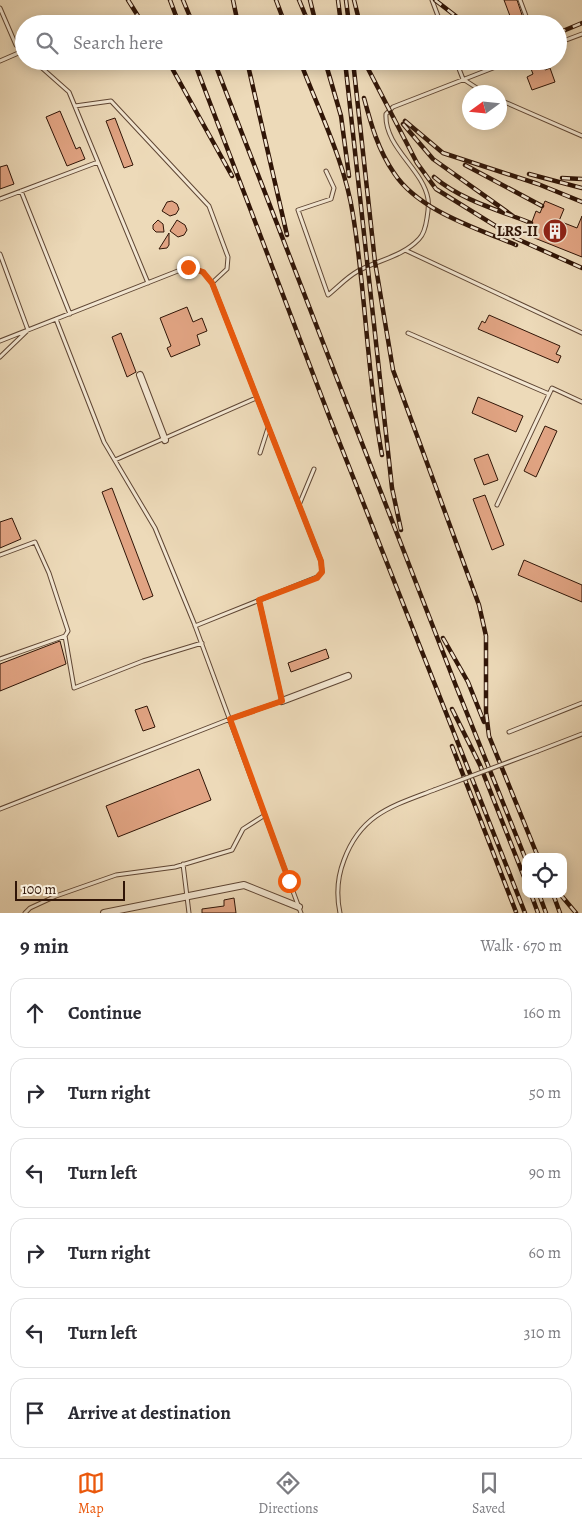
<!DOCTYPE html>
<html lang="en">
<head>
<meta charset="utf-8">
<style>
	:root { --surface:#fff; --page:#f7f7f7; --text:#2b2b33; --muted:#7c7c81; --line:#e1e1e2; --accent:#ea580c }
	body { margin:0; font-family:Alegreya,serif; background:var(--page); color:var(--text) }
	.controls { position:absolute; right:15px; bottom:15px; display:grid; overflow:hidden; border-radius:10px; box-shadow:0 2px 12px #0003 }
	.controls button { width:45px; height:45px; display:grid; place-items:center; padding:0; border:0; border-bottom:1px solid var(--line); background:var(--surface); color:var(--text); font:25px sans-serif }
	.compass { position:absolute; left:462px; top:85px; width:45px; height:45px; border-radius:50%; background:var(--surface); box-shadow:0 2px 12px #0003; rotate:255deg }
	.scale { position:absolute; left:15px; bottom:12px; width:110px; box-sizing:border-box; padding-left:5px; border:2px solid #301507; border-top:0; font-size:14px; line-height:18px; white-space:nowrap; color:#301507; -webkit-text-stroke:4px #f3e7d2; paint-order:stroke }
	.stop { position:absolute; width:15px; height:15px; margin:-11px; border:4px solid #ea580c; border-radius:50%; background:#fff }
	.stop.end { background:#ea580c; border-color:#fff; box-shadow:0 1px 5px #0008 }
	.list { margin:0; padding:0; list-style:none }
	h2 { display:flex; justify-content:space-between; align-items:center; height:65px; margin:0; padding:0 20px; font-size:21px }
	h2 small { font-size:16px; font-weight:400; color:var(--muted) }
	.list li { display:grid; grid-template-columns:32px 1fr auto; gap:15px; align-items:center; box-sizing:border-box; height:70px; margin:0 10px 10px; padding:0 10px; border:1px solid var(--line); border-radius:15px }
	.list b { display:block; font-size:19px; white-space:nowrap }
	.list em { font-size:16px; font-style:normal; color:var(--muted) }
	.icon { flex:none; width:28px; height:28px; fill:none; stroke:currentColor; stroke-width:2; stroke-linecap:round; stroke-linejoin:round }
	.map { position:relative; flex:none; width:582px; height:913px; overflow:hidden }
	.search { position:absolute; background:var(--surface); box-shadow:0 2px 12px #0003; left:15px; right:15px; top:15px; height:55px; display:flex; align-items:center; gap:12px; box-sizing:border-box; padding:0 18px; border-radius:28px; color:var(--muted); font-size:19px }
	.sheet { height:545px; background:var(--surface) }
	nav { display:flex; justify-content:space-around; align-items:center; box-sizing:border-box; height:70px; border-top:1px solid var(--line); background:var(--surface); font-size:14px; color:var(--muted) }
	nav a { display:grid; justify-items:center; gap:2px }
	nav .on { color:var(--accent) }
	.map>svg:first-child { display:block }
	.building { fill:#e1a483; stroke:#301507 }
	.lines { fill:none; stroke-linecap:round; stroke-linejoin:round }
	.lane-casing { stroke:#5f4634; stroke-width:5 }
	.street-casing { stroke:#5f4634; stroke-width:8 }
	.lane { stroke:#f3e7d2; stroke-width:3 }
	.street { stroke:#f3e7d2; stroke-width:6 }
	.rail-casing { stroke:#301507; stroke-width:4.5 }
	.rail { stroke:#f3e7d2; stroke-width:2.5; stroke-dasharray:8; stroke-linecap:butt }
	.lane-bridge-casing { stroke:#5f4634; stroke-width:5; stroke-linecap:butt }
	.lane-bridge { stroke:#f3e7d2; stroke-width:3 }
	.route { stroke:#ea580c; stroke-width:6 }
	.labels { text-anchor:middle; stroke-width:4.5; stroke-linejoin:round; paint-order:stroke }
	.poi-label { font-size:15px; font-weight:bold; fill:#301507; stroke:#f3e7d2; text-anchor:end }
</style>
</head>
<body>
<div class="map">
<svg width="582" height="913" viewBox="0 0 582 913">
	<rect width="100%" height="100%" fill="#eddab9"/>
	<filter id="stains"><feTurbulence type="fractalNoise" baseFrequency=".004" numOctaves="4"/><feColorMatrix values="0 0 0 0 .2 0 0 0 0 .09 0 0 0 0 .02 0 0 0 .5 -.17"/></filter>
	<radialGradient id="worn" r=".72"><stop offset=".6" stop-color="#630" stop-opacity="0"/><stop offset="1" stop-color="#630" stop-opacity=".3"/></radialGradient>
	<path class="building" d="M504 0H517L525 24H513Z
		M528 61H542L545 70 550 68 555 82 532 90 527 77 533 74Z
		M60 111 76 149 80 147 85 159 67 166 46 117Z
		M115 118 133 165 124 168 106 121Z
		M7 165 14 184 0 189V167Z
		M172 201 177 204 179 209 176 214 170 216 162 211 167 202Z
		M545 201 564 209 559 221 577 228 582 216V257L527 235 536 211 540 213Z
		M158 220 163 224 164 232H156L153 229V225Z
		M177 220 185 225 187 230 184 235 178 237 170 231Z
		M169 233V245L167 248 159 249Z
		M187 307 193 322 202 318 207 331 197 335 200 345 171 357 167 348 171 346 160 318Z
		M489 315 560 346 556 354 561 356 558 363 478 329 482 321 485 323Z
		M121 333 136 372 127 377 112 337Z
		M478 397 523 416 516 432 472 413Z
		M545 426 557 431 536 477 524 471Z
		M488 454 498 480 484 485 474 459Z
		M112 488 153 596 143 600 102 492Z
		M485 495 504 545 492 550 473 499Z
		M12 518 21 539 0 548V522Z
		M524 560 582 585V602L518 575Z
		M60 641 66 664 0 691V664Z
		M326 649 329 658 291 672 288 663Z
		M147 706 155 727 143 731 135 710Z
		M199 769 211 800 118 837 106 806Z
		M234 898 236 913H202V909L224 906V900Z"/>
	<g class="lines">
		<defs>
			<path id="lane" d="M432 0 441 24
				M520 0 529 24
				M0 8 16 45 24 52
				M558 43 582 34
				M0 61 23 51
				M34 61 69 92 148 283
				M456 61 463 79 483 92
				M500 100 582 136
				M75 106 111 101 209 206 228 257 227 269 212 283
				M326 171 334 188 331 199 298 210 328 295C338 287 347 277 358 271 378 260 402 257 419 239 424 234 426 225 427 218 428 212 429 205 428 199 423 169 384 147 386 114L393 107 511 61
				M21 191 70 314
				M0 199 98 162
				M405 250 582 333
				M0 254 28 330 0 357
				M56 319 104 442 155 528 194 623 301 913
				M408 333 549 394
				M0 341 188 267 203 272 212 283 321 561 322 572 317 577 195 626
				M260 453 268 428
				M115 460 256 398
				M299 505 314 469
				M497 505 552 388 582 402
				M0 555 35 542 49 573 68 631 65 636 0 659
				M65 636 74 688 143 661 202 643
				M509 732 582 703
				M538 751 582 734
				M0 809 230 719 282 701 259 600
				M183 864 189 913
				M25 913 30 908 56 896 116 875 175 867 232 850 243 829 265 815
				M340 913C336 894 337 878 344 860 361 814 392 806 434 790"/>
			<path id="street" d="M140 375 165 440
				M282 701 348 676
				M104 913 244 885 299 907"/>
		</defs>
		<use href="#lane" class="lane-casing"/>
		<use href="#street" class="street-casing"/>
		<use href="#lane" class="lane"/>
		<use href="#street" class="street"/>
		<defs>
			<path id="rail" d="M128 0 143 24
				M170 0 179 24
				M183 0 193 24
				M233 0 238 24
				M276 0 285 24
				M299 0 309 24
				M310 0 316 24
				M338 0 341 24
				M346 0 349 24
				M354 0 360 24
				M435 0 466 24
				M558 33 582 23
				M168 61 232 176
				M194 61 329 416 525 913
				M214 61 456 686 526 860
				M247 61 287 235
				M300 61C319 111 345 162 353 215 366 294 367 376 382 455
				M325 61 341 116 349 176
				M345 61 392 488 401 530
				M353 61 375 262 393 370 479 605 486 636V712L489 736 538 857
				M364 61 417 163 436 189 515 238 582 268
				M364 98C371 124 378 150 394 173 419 211 476 228 516 245
				M405 121 443 153 538 184 582 202
				M403 124 433 159 513 216
				M465 165 542 206
				M529 174 582 188
				M434 177C461 200 498 210 531 223
				M562 178 582 179
				M443 638 468 682 484 722
				M452 709 480 765 526 882
				M452 746 516 912
				M531 894 538 913
				M539 894 546 913
				M553 894 560 913
				M560 894 576 913"/>
		</defs>
		<use href="#rail" class="rail-casing"/>
		<use href="#rail" class="rail"/>
		<defs>
			<path id="lane-bridge" d="M434 790 538 751"/>
		</defs>
		<use href="#lane-bridge" class="lane-bridge-casing"/>
		<use href="#lane-bridge" class="lane-bridge"/>
	</g>
	<g class="lines">
		<path class="route" d="M188 267 203 272 212 283 321 561 322 572 317 578 259 600 282 701 230 719 289 881"/>
	</g>
	<defs>
		<symbol id="building-disc" viewBox="-11 -11 22 22"><circle r="9.5" fill="#8f2418" stroke="#f3e7d2"/><path d="M-4-6H4V6H1V3H-1V6H-4ZM-2.5-4.3h1.7v1.8h-1.7ZM.8-4.3h1.7v1.8H.8ZM-2.5-1h1.7V.8h-1.7ZM.8-1h1.7V.8H.8Z" fill="#fff"/></symbol>
	</defs>
	<g fill-rule="evenodd">
		<use href="#building-disc" x="541" y="217" width="28" height="28"/>
	</g>
	<g class="labels">
		<g class="poi-label">
			<text x="538" y="236">LRS-II</text>
		</g>
	</g>
	<rect width="100%" height="100%" filter="url(#stains)"/>
	<rect width="100%" height="100%" fill="url(#worn)"/>
</svg>
<div class="controls">
<button><svg class="icon" aria-label="locate" viewBox="0 0 24 24"><circle cx="12" cy="12" r="6"/><path d="M12 2v4M12 18v4M2 12h4M18 12h4"/></svg></button>
</div>
<svg class="compass" viewBox="-18 -18 36 36"><path d="M0-13l5 13h-10z" fill="#e53935"/><path d="M0 13l5-13h-10z" fill="#7c7c81"/></svg>
<div class="scale">100 m</div>
<div class="stop" style="left:289px;top:881px"></div>
<div class="stop end" style="left:188px;top:267px"></div>
<div class="search"><svg class="icon" aria-label="search" viewBox="0 0 24 24"><circle cx="10" cy="10" r="6"/><path d="M15 15l6 6"/></svg>Search here</div>
</div>
<section class="sheet">
<h2>9 min<small>Walk · 670 m</small></h2>
<ul class="list">
<li><svg class="icon" aria-label="ahead" viewBox="0 0 24 24"><path d="M12 20V5M6 11l6-6 6 6"/></svg><div><b>Continue</b></div><em>160 m</em></li>
<li><svg class="icon" aria-label="right" viewBox="0 0 24 24"><path d="M7 20v-9h11M14 6l5 5-5 5"/></svg><div><b>Turn right</b></div><em>50 m</em></li>
<li><svg class="icon" aria-label="left" viewBox="0 0 24 24"><path d="M17 20v-9H6M10 6l-5 5 5 5"/></svg><div><b>Turn left</b></div><em>90 m</em></li>
<li><svg class="icon" aria-label="right" viewBox="0 0 24 24"><path d="M7 20v-9h11M14 6l5 5-5 5"/></svg><div><b>Turn right</b></div><em>60 m</em></li>
<li><svg class="icon" aria-label="left" viewBox="0 0 24 24"><path d="M17 20v-9H6M10 6l-5 5 5 5"/></svg><div><b>Turn left</b></div><em>310 m</em></li>
<li><svg class="icon" aria-label="arrive" viewBox="0 0 24 24"><path d="M6 21V4h12l-3 4 3 4H6"/></svg><div><b>Arrive at destination</b></div></li>
</ul>
</section>
<nav>
<a class="on"><svg class="icon" aria-label="map" viewBox="0 0 24 24"><path d="M3 6l6-2 6 2 6-2v14l-6 2-6-2-6 2zM9 4v14M15 6v14"/></svg>Map</a>
<a><svg class="icon" aria-label="directions" viewBox="0 0 24 24"><path d="M12 3l9 9-9 9-9-9zM9 14v-3h6M13 9l2 2-2 2"/></svg>Directions</a>
<a><svg class="icon" aria-label="saved" viewBox="0 0 24 24"><path d="M7 4h10v16l-5-4-5 4z"/></svg>Saved</a>
</nav>
</body>
</html>
